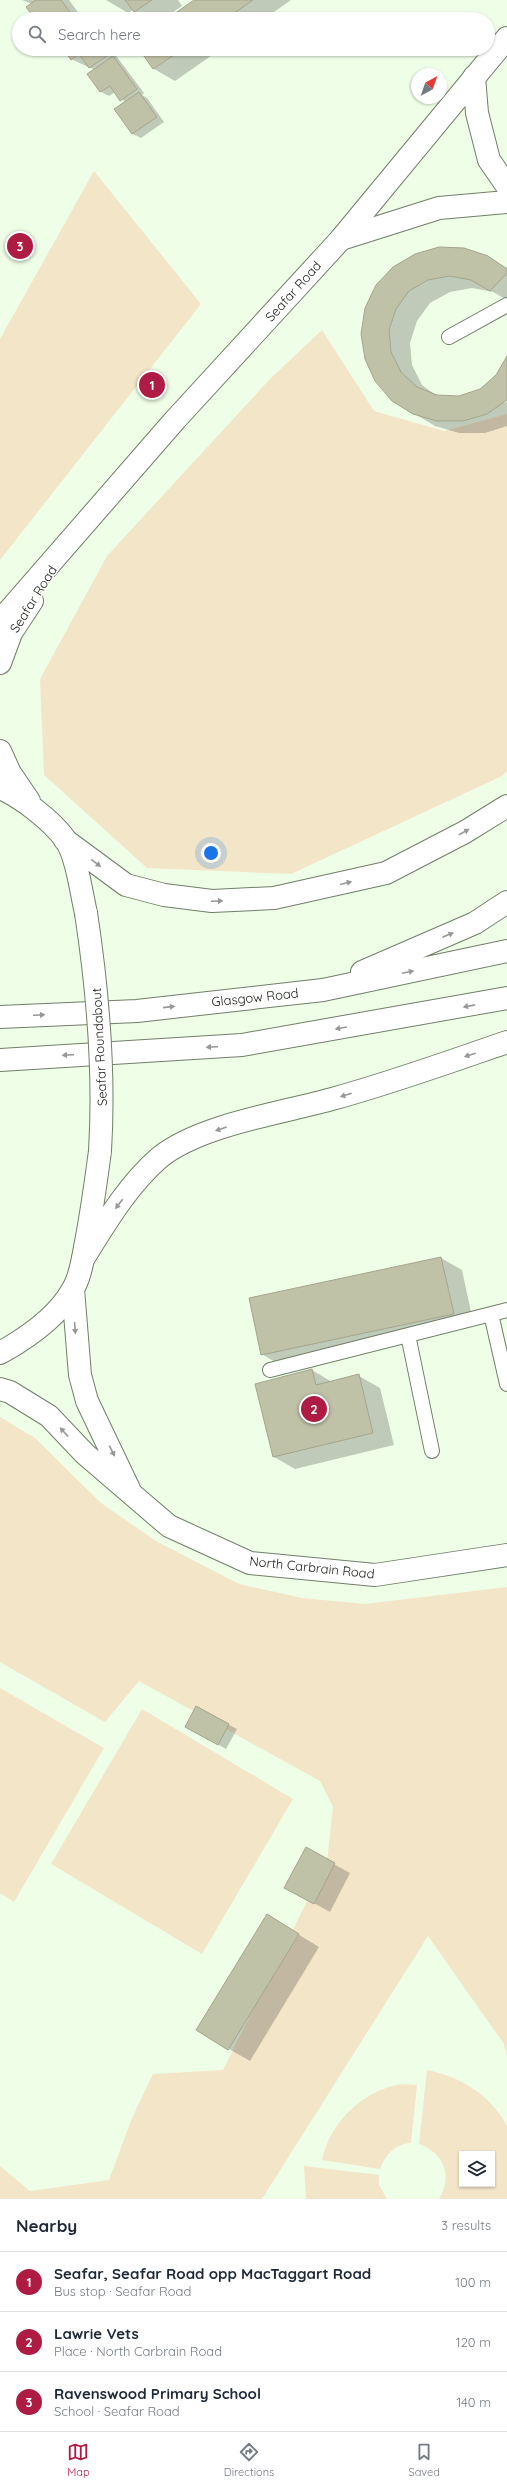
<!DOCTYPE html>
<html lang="en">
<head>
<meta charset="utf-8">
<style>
	:root { --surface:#fff; --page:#f6f6f7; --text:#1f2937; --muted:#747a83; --line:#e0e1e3; --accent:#ae1b43 }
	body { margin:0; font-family:Quicksand,sans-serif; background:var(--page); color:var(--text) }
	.controls { position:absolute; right:12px; bottom:12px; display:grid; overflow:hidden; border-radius:0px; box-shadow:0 1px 3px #0004 }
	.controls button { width:36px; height:36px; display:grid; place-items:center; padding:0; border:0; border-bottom:1px solid var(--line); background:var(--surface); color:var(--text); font:20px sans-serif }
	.compass { position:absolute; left:411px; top:68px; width:36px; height:36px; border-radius:50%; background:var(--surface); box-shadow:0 1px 3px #0004; rotate:40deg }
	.you { position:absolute; left:211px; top:853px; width:14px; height:14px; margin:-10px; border:3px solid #fff; border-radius:50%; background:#1a73e8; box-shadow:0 0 0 6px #1a73e833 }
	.badge { display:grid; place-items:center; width:26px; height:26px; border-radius:50%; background:var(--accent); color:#fff; font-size:13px; font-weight:700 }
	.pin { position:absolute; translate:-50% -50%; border:2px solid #fff; box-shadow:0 1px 4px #0006 }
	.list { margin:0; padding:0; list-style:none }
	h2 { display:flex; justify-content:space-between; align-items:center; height:52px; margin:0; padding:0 16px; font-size:17px }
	h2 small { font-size:13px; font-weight:400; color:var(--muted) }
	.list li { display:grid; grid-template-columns:26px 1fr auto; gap:12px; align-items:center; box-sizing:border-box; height:60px; padding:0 16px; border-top:1px solid var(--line) }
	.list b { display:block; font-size:15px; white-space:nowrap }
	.list p { margin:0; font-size:13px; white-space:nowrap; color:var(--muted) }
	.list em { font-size:13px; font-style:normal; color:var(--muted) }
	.icon { flex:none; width:22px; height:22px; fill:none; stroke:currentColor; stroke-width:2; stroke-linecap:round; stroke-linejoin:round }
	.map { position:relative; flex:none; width:507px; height:2199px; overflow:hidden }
	.search { position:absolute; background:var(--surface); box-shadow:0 1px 3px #0004; left:12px; right:12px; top:12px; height:44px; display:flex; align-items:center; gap:10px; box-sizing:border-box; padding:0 14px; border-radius:22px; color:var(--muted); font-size:15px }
	.sheet { height:232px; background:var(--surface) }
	nav { display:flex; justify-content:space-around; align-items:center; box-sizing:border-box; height:56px; border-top:1px solid var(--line); background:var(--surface); font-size:11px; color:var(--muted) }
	nav a { display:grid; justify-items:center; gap:2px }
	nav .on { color:var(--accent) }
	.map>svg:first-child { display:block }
	.green { fill:#f3e5c8; fill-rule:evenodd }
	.shadow { fill:#0003 }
	.building { fill:#c0c2a8; stroke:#a4a58d }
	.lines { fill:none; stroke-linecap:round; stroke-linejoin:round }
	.service-casing { stroke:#717e69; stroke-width:16 }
	.minor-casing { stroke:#717e69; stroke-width:24 }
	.tertiary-casing { stroke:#717e69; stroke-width:24 }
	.primary-casing { stroke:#717e69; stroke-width:24 }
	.service { stroke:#fff; stroke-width:14 }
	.minor { stroke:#fff; stroke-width:22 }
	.tertiary { stroke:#fff; stroke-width:22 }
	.primary { stroke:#fff; stroke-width:22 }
	.tertiary-bridge-casing { stroke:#717e69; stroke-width:24; stroke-linecap:butt }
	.tertiary-bridge { stroke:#fff; stroke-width:22 }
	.oneway { fill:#969895 }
	.labels { text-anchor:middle; stroke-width:3; stroke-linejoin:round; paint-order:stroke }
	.street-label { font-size:13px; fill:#161b13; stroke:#fff }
</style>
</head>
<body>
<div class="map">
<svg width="507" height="2199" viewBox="0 0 507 2199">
	<rect width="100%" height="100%" fill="#effee7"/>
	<path class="green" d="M94 171 201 304 0 560V339Z
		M322 330 374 411 444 431 507 414V771L502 776 291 874 147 868 44 775 40 679 107 556 270 379Z
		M0 1417 35 1438 101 1503 156 1541 239 1584 302 1598 365 1604 507 1587V2056L504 2044 428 1936 262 2199H0V2166L30 2191 109 2180 132 2118 153 2074 223 2070 327 1861 333 1807 320 1781 139 1681 105 1722 0 1662Z
		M0 1688 104 1748 14 1902 0 1893Z
		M142 1709 293 1799 202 1954 51 1864Z
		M427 2070C461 2077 491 2095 507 2126V2199H439C453 2176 444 2153 419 2144ZM462 2154H492V2184H462Z
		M402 2084 417 2085 411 2143C395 2144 386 2154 380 2169L322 2160C330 2122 363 2090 402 2084Z
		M304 2166 379 2175V2185L387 2199H306Z"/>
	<path class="shadow" d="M22 0H69L83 19H36L32 4Z
		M106 0H178L182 6 163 19H147L133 10 128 13Z
		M196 0H291L264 19H168Z
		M64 49H111L144 93 142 95 147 98 164 122 141 138 133 134 125 102 115 92 109 96 101 92 88 74 95 70 71 59Z
		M141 49H221L175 81 154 69Z
		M488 257 507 268V300L493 292 472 288 450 292 430 303 417 321 410 343 412 365 422 385 437 396 459 397 481 390 497 376 507 358V399L504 403 507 402V426L485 433H459L435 426 392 400 377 286Z
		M441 1258 462 1270 474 1326 283 1367 262 1354Z
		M312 1370 332 1382 359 1376 380 1388 394 1445 295 1469 274 1457 256 1385Z
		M196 1708 237 1729 226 1749 186 1727Z
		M306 1849 350 1873 330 1912 301 1896Z
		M288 1928 319 1947 250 2061 229 2049Z"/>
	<path class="building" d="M36 0H61L75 19H35L26 7Z
		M125 0H152L134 12Z
		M194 0H253L226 19H167Z
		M63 49H102L107 56 89 68 79 54 71 60Z
		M139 49H183L153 69Z
		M113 56 137 89 120 101 110 86 100 92 87 74Z
		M139 92 157 117 132 134 114 109Z
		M439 247 464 248 488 256 507 269V273L490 291 471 280 450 276 428 280 409 291 396 309 389 330 391 352 401 372 417 387 437 395 459 396 480 389 496 375 507 356V400L487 414 463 421H437L413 414 392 401 375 381 365 359 361 334 365 308 376 285 393 267 415 254Z
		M441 1257 454 1314 261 1355 249 1298Z
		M312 1369 316 1385 359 1374 373 1433 273 1457 255 1384Z
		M196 1706 229 1724 218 1745 185 1727Z
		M306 1847 335 1863 314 1904 284 1888Z
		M267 1914 299 1934 228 2050 196 2030Z"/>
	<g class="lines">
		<defs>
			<path id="service" d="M449 337 507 305
				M491 1314 507 1384
				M408 1335 432 1451
				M270 1370 507 1310"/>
			<path id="minor" d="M474 77 477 113 489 160 507 186
				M341 239 439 208 507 202"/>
			<path id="tertiary" d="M0 621 175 420 341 239 507 38
				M0 663 11 633 32 601
				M0 751 10 773 29 801
				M0 788C21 797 51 820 65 839 77 856 81 892 86 913
				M73 1289 80 1375 87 1401 129 1489
				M0 1353C27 1338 58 1317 73 1289 81 1276 83 1257 86 1242 92 1211 96 1181 100 1151
				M0 1389 10 1392 49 1416 85 1454 169 1526 250 1563 375 1575 507 1555"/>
			<path id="primary" d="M65 840 126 885 164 895 212 901 274 898 386 873 465 832 507 806
				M362 972 475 923 507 902
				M0 1017 137 1011 323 990 507 951
				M0 1060 242 1045 507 998
				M83 1259C105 1224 127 1186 159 1158 199 1125 282 1113 332 1099 391 1083 449 1062 507 1042"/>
		</defs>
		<use href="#service" class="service-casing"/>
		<use href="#minor" class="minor-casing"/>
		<use href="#tertiary" class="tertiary-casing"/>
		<use href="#primary" class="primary-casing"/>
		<use href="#service" class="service"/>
		<use href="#minor" class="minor"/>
		<use href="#tertiary" class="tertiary"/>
		<use href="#primary" class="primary"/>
		<defs>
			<path id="tertiary-bridge" d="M86 913C98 992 105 1070 100 1151"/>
		</defs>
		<use href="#tertiary-bridge" class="tertiary-bridge-casing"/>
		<use href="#tertiary-bridge" class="tertiary-bridge"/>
	</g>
	<defs><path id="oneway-solid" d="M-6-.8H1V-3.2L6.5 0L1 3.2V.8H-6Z"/></defs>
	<g class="oneway">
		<use href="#oneway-solid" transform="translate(464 832) rotate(-29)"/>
		<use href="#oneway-solid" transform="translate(96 863) rotate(37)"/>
		<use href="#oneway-solid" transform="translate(346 883) rotate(-14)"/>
		<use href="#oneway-solid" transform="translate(217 901) rotate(-2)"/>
		<use href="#oneway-solid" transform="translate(448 935) rotate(-23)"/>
		<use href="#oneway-solid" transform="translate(408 972) rotate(-12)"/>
		<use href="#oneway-solid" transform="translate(469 1006) rotate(169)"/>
		<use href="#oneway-solid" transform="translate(169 1007) rotate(-6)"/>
		<use href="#oneway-solid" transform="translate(39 1015) rotate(-3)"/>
		<use href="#oneway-solid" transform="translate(341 1028) rotate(170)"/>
		<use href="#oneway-solid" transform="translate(212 1047) rotate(177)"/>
		<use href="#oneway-solid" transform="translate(68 1055) rotate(177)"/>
		<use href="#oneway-solid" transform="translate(470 1055) rotate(162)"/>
		<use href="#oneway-solid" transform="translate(346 1095) rotate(162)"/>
		<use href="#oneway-solid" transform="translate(221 1129) rotate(161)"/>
		<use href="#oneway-solid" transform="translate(119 1204) rotate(127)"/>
		<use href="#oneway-solid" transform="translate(75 1328) rotate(86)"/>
		<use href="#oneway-solid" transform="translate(64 1432) rotate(-133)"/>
		<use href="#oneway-solid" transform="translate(112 1451) rotate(63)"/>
	</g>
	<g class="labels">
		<g class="street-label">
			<text transform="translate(293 291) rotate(-48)" y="5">Seafar Road</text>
			<text transform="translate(33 599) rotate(-58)" y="5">Seafar Road</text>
			<text transform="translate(255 997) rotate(-6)" y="5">Glasgow Road</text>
			<text transform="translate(99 1047) rotate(-93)" y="5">Seafar Roundabout</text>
			<text transform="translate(312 1567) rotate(6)" y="5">North Carbrain Road</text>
		</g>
	</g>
</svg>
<div class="controls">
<button><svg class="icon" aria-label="layers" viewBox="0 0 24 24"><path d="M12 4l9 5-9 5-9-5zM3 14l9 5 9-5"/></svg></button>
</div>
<svg class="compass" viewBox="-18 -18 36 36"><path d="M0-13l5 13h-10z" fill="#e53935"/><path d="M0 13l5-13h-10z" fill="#747a83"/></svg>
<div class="you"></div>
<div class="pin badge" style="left:152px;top:385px">1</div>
<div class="pin badge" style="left:314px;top:1409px">2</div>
<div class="pin badge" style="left:20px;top:246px">3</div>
<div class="search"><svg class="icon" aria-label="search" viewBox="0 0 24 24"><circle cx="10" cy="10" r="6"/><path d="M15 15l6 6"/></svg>Search here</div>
</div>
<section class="sheet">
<h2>Nearby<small>3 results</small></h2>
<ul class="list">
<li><span class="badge">1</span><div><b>Seafar, Seafar Road opp MacTaggart Road</b><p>Bus stop · Seafar Road</p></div><em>100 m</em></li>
<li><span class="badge">2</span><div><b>Lawrie Vets</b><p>Place · North Carbrain Road</p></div><em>120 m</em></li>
<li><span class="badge">3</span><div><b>Ravenswood Primary School</b><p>School · Seafar Road</p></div><em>140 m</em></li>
</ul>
</section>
<nav>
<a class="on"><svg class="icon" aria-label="map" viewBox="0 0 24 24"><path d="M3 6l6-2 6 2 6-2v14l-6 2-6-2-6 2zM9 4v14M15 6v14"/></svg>Map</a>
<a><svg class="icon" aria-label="directions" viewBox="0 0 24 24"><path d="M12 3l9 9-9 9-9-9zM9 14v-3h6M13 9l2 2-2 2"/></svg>Directions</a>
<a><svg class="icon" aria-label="saved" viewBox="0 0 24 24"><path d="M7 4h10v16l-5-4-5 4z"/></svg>Saved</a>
</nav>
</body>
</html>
